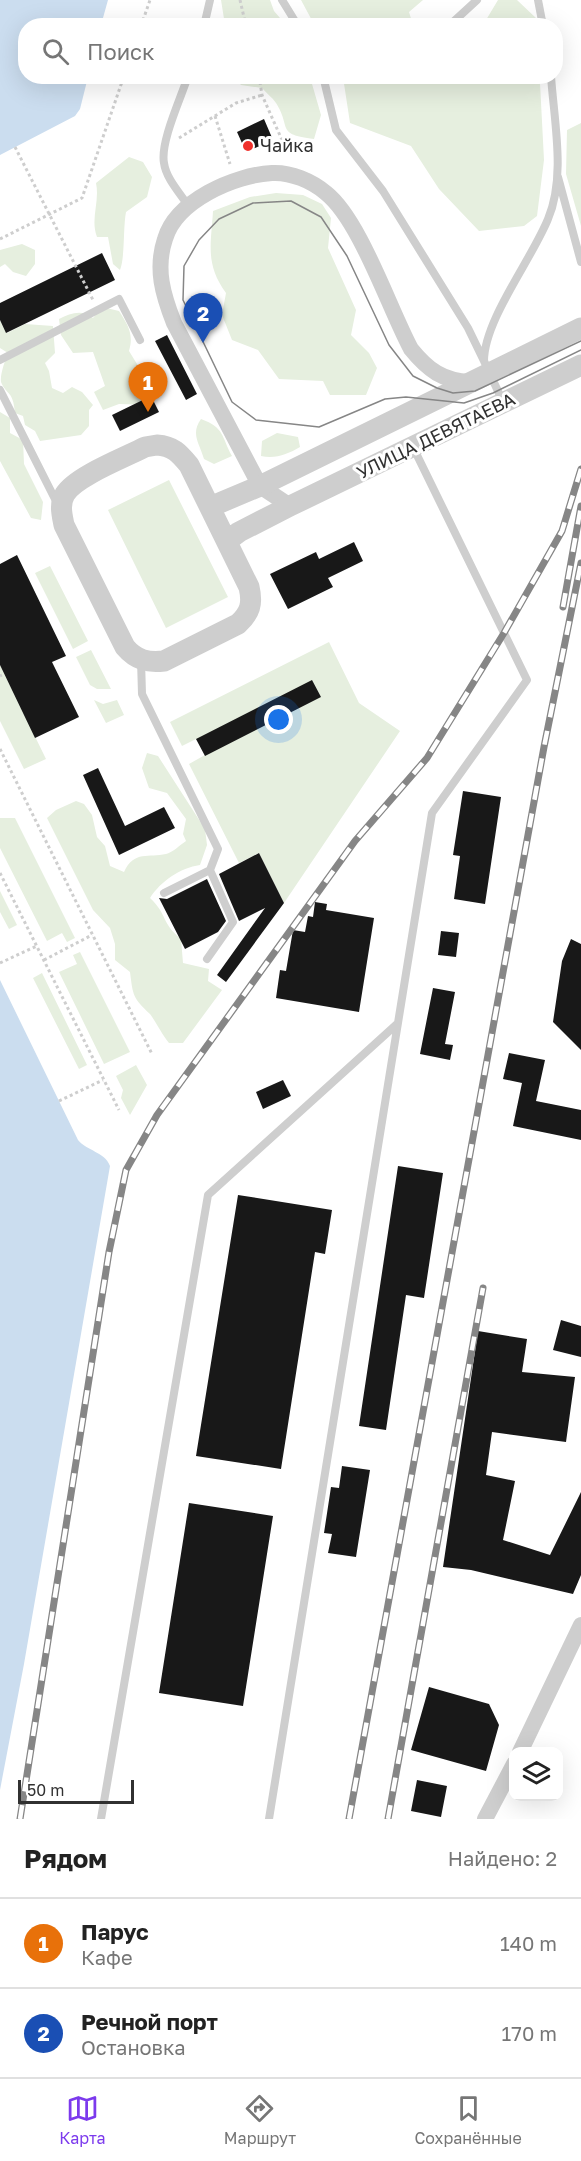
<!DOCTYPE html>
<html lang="ru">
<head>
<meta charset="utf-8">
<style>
	:root { --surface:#fff; --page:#f2f2f2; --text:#222; --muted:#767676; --line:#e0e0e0; --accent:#7c3aed }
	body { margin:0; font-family:"Golos Text",sans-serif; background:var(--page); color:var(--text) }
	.controls { position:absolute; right:18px; bottom:18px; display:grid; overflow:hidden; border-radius:12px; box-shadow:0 6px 24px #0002 }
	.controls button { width:54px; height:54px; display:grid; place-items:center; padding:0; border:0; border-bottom:2px solid var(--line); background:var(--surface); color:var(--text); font:30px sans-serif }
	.scale { position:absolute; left:18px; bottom:15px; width:116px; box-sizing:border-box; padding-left:6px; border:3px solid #313131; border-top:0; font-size:16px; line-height:21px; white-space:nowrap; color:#313131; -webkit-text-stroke:4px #fff; paint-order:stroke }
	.you { position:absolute; left:279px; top:720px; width:21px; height:21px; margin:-15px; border:4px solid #fff; border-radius:50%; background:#1a73e8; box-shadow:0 0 0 9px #1a73e833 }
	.badge { display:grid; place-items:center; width:39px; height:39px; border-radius:50%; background:var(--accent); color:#fff; font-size:20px; font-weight:700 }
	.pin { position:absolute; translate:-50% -50px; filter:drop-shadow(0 2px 3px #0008) }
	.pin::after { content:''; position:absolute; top:32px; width:21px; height:18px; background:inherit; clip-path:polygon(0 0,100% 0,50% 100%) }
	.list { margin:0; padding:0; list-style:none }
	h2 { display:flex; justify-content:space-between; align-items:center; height:78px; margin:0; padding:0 24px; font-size:26px }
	h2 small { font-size:20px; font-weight:400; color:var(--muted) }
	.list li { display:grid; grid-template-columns:39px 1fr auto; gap:18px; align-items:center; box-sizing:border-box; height:90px; padding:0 24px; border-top:2px solid var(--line) }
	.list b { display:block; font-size:22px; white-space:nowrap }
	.list p { margin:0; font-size:20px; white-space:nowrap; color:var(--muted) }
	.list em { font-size:20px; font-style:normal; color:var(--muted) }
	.icon { flex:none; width:33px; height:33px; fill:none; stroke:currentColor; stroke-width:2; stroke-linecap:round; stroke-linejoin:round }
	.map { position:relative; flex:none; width:581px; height:1819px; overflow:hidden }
	.search { position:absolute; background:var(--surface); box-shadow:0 6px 24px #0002; left:18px; right:18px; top:18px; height:66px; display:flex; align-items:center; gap:15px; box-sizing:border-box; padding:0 21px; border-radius:24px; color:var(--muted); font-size:22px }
	.sheet { height:258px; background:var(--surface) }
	nav { display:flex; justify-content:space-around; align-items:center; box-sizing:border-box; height:84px; border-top:2px solid var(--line); background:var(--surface); font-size:16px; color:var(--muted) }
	nav a { display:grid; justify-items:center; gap:3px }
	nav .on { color:var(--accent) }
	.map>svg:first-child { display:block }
	.green { fill:#e6efdf }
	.water { fill:#cbddef }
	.building { fill:#181818 }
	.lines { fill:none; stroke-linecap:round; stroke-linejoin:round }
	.path { stroke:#cecece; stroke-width:3; stroke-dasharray:3 3; stroke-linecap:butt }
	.service { stroke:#cecece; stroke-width:8 }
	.minor { stroke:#cecece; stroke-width:16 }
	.tertiary { stroke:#cecece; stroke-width:21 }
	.tram { stroke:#868686; stroke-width:1.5 }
	.rail-casing { stroke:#868686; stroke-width:7 }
	.rail { stroke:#fff; stroke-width:4.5; stroke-dasharray:14; stroke-linecap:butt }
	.poi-dot { fill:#f0312c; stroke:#fff; stroke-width:2 }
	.labels { text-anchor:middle; stroke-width:6; stroke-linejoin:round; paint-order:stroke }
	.poi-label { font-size:18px; fill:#313131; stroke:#fff; text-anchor:start }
	.street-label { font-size:18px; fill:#313131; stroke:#fff }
</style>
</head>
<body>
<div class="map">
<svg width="581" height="1819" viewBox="0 0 581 1819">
	<rect width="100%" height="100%" fill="#fff"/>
	<path class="green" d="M221 0H270L274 11 286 25H225Z
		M301 0H423L409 12 413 25 315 26Z
		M498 0H517L536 18 538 25H483Z
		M234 77H310L321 115 314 139C275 134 292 128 276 103 272 97 266 93 262 88L241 85Z
		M442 77 540 83 544 160 537 216 524 226 479 231 439 189 411 146 350 123 343 77Z
		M581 123V226L566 174 567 130Z
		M129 157 143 162 152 177 147 197 126 212C123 228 125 258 120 270L113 264 108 237H97C90 219 100 202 96 183Z
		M276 193 303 195 322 204 331 218 328 248 356 310 351 335 369 353 377 368 366 395H330L323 381 279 379 258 350 232 340 222 315 226 293C205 264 211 245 213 211L250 197Z
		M22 244 35 250V264L26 276 13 272 5 264 0 267V250Z
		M102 307 119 311C128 325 134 334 129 351L137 364 151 377 153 391 149 405 119 404 103 410 94 392 105 386 93 352 73 353 61 335 59 319C71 313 82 309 93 318Z
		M0 320 7 333 25 324 53 326 55 353 45 363 49 371 52 388 63 393 72 387 82 392 93 405 89 410V426L81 435 40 441 35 431 25 425 23 416 15 413C13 390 7 396 1 382 0 374 5 361 8 353L0 348Z
		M0 412 10 418V433L23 440 24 464 43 502 41 520 31 518 0 461Z
		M201 419C225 428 221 436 232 456L214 464 204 459C200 444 190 434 201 419Z
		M277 433 298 437 300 447C288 454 276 459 261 456L262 441Z
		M169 480 228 597 166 628 108 510Z
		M50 566 88 641 73 649 35 573Z
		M329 642 359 703 400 731 284 903 259 853 239 863 189 764 205 755 196 739 182 746 170 722Z
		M91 650 111 689H97L90 685 76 657Z
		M0 665 46 759 24 769 0 721Z
		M94 700 103 704 117 700 124 715 106 723Z
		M147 753 158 756 205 829 207 845 200 865C180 868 161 881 150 898 168 915 161 923 181 939L183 963 209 969 208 981 222 990 183 1043H169C163 1036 154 1019 150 1014 133 998 133 996 130 972L115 960V944L110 928 93 910 47 818 56 810 76 801 84 804 92 815 97 837 105 846 110 866 124 872C134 850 149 858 166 854 172 853 180 845 186 841L183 834 186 819 167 793 149 788 142 768Z
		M0 818H15L75 938 67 942 62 933 47 941 0 848Z
		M0 891 17 925 9 929 0 912Z
		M80 952 130 1052 104 1064 59 972 77 964 73 955Z
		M42 973 87 1065 79 1069 33 978Z
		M136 1065 147 1085 130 1115 121 1098 123 1090 116 1076Z"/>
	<path class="water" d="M0 0H108L101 25 26 26V76L88 77 80 109 75 116 0 155Z
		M0 980 78 1140C87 1151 105 1152 110 1166L24 1664 0 1790Z"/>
	<path class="building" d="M264 119 273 140 246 152 237 132Z
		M102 253 115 280 6 333 0 320V303Z
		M167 335 197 394 186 400 155 341Z
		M151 396 159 412 120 431 112 415Z
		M354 542 363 561 328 578 333 587 288 609 270 574 316 552 319 559Z
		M17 555 66 656 52 662 79 717 35 738 0 665V564Z
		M312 680 321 697 205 756 196 739Z
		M98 768 125 826 164 807 175 828 119 855 83 775Z
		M463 791 501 797 485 904 454 899 460 856 453 855Z
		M259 853 284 903 226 982 217 975 265 908 239 921 219 874Z
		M207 879 226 921 218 932 185 949 159 898 167 899Z
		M315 902 327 904 326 910 374 918 359 1012 276 998 280 970 286 971 293 930 305 932 308 916 313 917Z
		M441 931 459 933 456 957 438 955Z
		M571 939 581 944V1050L553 1022 562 961Z
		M433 988 455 992 445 1044 453 1045 450 1060 420 1054Z
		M509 1053 545 1060 536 1101 581 1110V1140L513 1126 522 1083 503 1079Z
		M283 1080 291 1096 263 1109 256 1092Z
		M398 1166 443 1173 424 1298 406 1295 386 1430 359 1426Z
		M238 1195 332 1210 325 1254 315 1252 281 1469 196 1456Z
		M561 1320 581 1326V1357L553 1350Z
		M478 1331 527 1339 522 1372 575 1377 566 1442 492 1432 486 1475 515 1481 503 1540 550 1555 581 1492V1575L573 1594 471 1570 443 1567Z
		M342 1466 370 1470 356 1557 328 1553 332 1534 324 1533 331 1487 339 1488Z
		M189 1503 273 1516 243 1706 159 1693Z
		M429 1687 489 1704 499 1725 486 1771 411 1750Z
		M417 1780 447 1786 441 1817 411 1811Z"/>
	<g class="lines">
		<path class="path" d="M240 0 246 26
			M141 26 150 0
			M259 76 262 95 286 149
			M215 116 230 164
			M179 138 236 103 262 95
			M15 147 93 300
			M0 239 82 198 124 76
			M0 676 2 675
			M0 749 152 1054
			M0 873 119 1110
			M44 960 92 935
			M0 963 37 946
			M59 1101 103 1080"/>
		<path class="service" d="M282 0 298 26
			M538 0 543 26
			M204 26 210 0
			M453 26 452 23 477 0
			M323 76 336 130 383 191 468 328 484 361
			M558 177 581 262
			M187 204C179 192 166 178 164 163 160 142 181 98 188 76
			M0 360 119 299 140 340
			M0 390 58 505
			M503 402 484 361C484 320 532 259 548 219 566 177 554 121 551 76
			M141 660 142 694 218 849 210 870 233 922 207 959
			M164 893 210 870
			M101 1819 208 1195 397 1024
			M269 1819 432 813 527 680 413 447"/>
		<path class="minor" d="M290 506 260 486 174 323C163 295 155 269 165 239 176 201 234 175 272 173 291 172 312 181 326 193 360 220 389 308 411 349 428 370 443 381 470 382
			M520 1752 581 1625
			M485 1819 514 1764"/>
		<path class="tertiary" d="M157 445C173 446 179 453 189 465L249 587C253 604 250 613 238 624L164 661C148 663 136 660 125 647L64 525C62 515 59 504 65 494 76 476 126 457 145 447Z
			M210 507 260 486 581 328
			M227 541 239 532 290 506 581 365"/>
		<path class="tram" d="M581 341 475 391 453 393 437 388 413 376 389 345 347 256 321 217 291 201 253 203 219 219 199 240 184 266 183 300 232 402 256 420 319 427 385 399 406 397 464 403 493 393 581 350"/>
		<defs>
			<path id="rail" d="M563 607 581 506
				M20 1819 109 1252 126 1170 157 1115 355 841 427 758 504 633 562 531 581 469
				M349 1819 544 747 581 563
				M388 1819 483 1288"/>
		</defs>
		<use href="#rail" class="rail-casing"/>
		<use href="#rail" class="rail"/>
	</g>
	<circle class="poi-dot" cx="248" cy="146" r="6"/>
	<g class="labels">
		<g class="poi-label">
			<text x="260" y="152">Чайка</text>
		</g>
		<g class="street-label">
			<text transform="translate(436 436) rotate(-26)" y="6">УЛИЦА ДЕВЯТАЕВА</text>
		</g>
	</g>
</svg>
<div class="controls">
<button><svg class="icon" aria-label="layers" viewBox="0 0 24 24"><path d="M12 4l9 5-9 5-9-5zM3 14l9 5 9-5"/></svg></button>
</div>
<div class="scale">50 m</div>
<div class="you"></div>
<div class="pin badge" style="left:148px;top:412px;background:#e8710a">1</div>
<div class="pin badge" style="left:203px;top:343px;background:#1a4fb4">2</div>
<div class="search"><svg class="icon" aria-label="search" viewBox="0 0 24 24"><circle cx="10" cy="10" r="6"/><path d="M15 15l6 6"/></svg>Поиск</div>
</div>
<section class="sheet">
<h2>Рядом<small>Найдено: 2</small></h2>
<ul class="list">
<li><span class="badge" style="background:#e8710a">1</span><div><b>Парус</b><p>Кафе</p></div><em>140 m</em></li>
<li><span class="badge" style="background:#1a4fb4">2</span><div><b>Речной порт</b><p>Остановка</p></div><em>170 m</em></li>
</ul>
</section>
<nav>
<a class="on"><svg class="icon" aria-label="map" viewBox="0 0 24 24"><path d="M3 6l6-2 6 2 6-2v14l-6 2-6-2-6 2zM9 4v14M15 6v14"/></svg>Карта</a>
<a><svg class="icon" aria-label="directions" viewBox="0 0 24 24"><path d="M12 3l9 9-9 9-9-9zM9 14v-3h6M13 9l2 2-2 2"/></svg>Маршрут</a>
<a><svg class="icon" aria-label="saved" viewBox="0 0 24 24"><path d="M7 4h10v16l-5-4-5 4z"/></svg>Сохранённые</a>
</nav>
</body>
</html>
